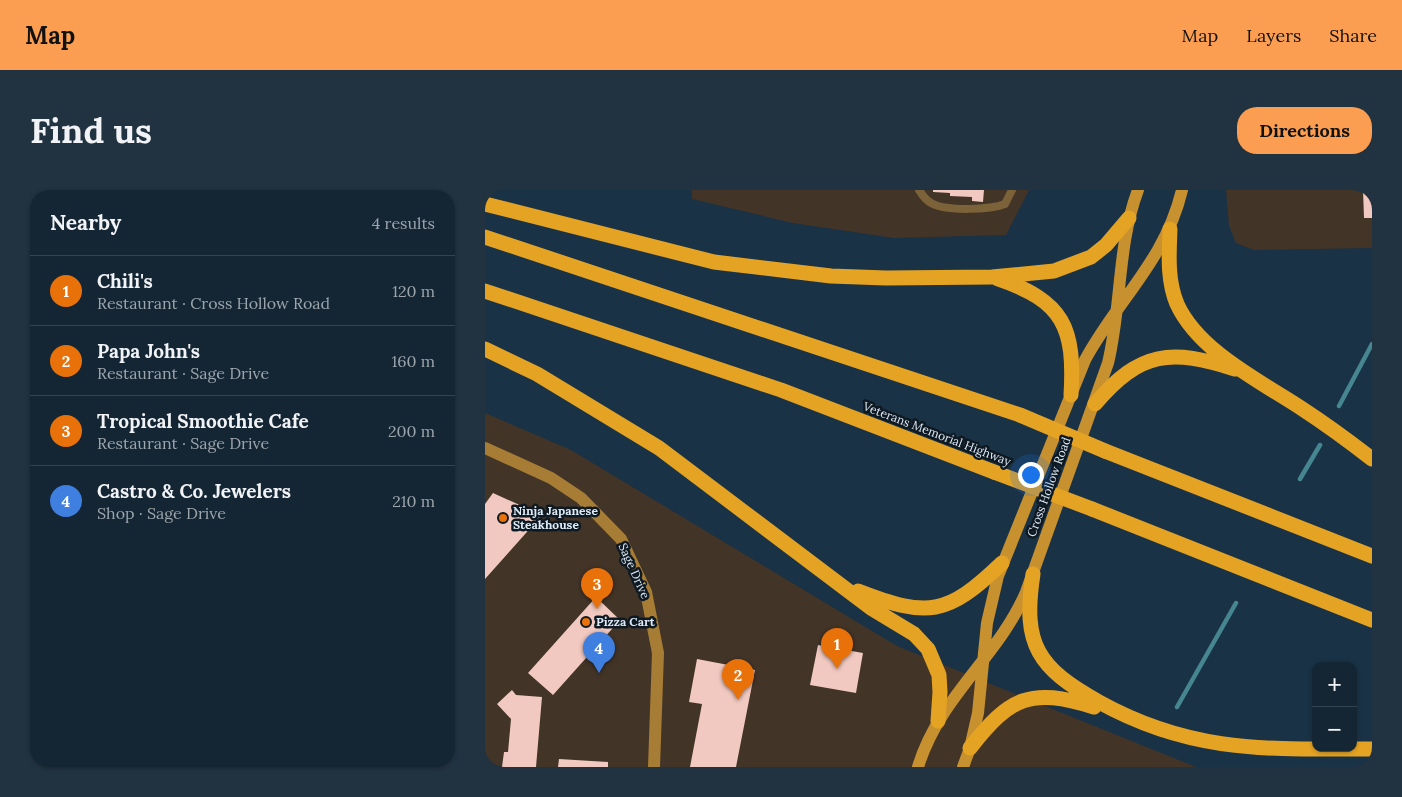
<!DOCTYPE html>
<html lang="en">
<head>
<meta charset="utf-8">
<style>
	:root { --surface:#142634; --page:#213240; --text:#f1f3f6; --muted:#9da5ac; --line:#33434f; --accent:#fb9e51 }
	body { margin:0; font-family:Lora,serif; background:var(--page); color:var(--text) }
	.controls { position:absolute; right:15px; bottom:15px; display:grid; overflow:hidden; border-radius:10px; box-shadow:0 1px 4px #0004 }
	.controls button { width:45px; height:45px; display:grid; place-items:center; padding:0; border:0; border-bottom:1px solid var(--line); background:var(--surface); color:var(--text); font:25px sans-serif }
	.you { position:absolute; left:545px; top:284px; width:18px; height:18px; margin:-12px; border:4px solid #fff; border-radius:50%; background:#1a73e8; box-shadow:0 0 0 8px #1a73e833 }
	.badge { display:grid; place-items:center; width:32px; height:32px; border-radius:50%; background:var(--accent); color:#fff; font-size:16px; font-weight:700 }
	.pin { position:absolute; translate:-50% -41px; filter:drop-shadow(0 1px 2px #0008) }
	.pin::after { content:''; position:absolute; top:26px; width:18px; height:15px; background:inherit; clip-path:polygon(0 0,100% 0,50% 100%) }
	.list { margin:0; padding:0; list-style:none }
	h2 { display:flex; justify-content:space-between; align-items:center; height:65px; margin:0; padding:0 20px; font-size:21px }
	h2 small { font-size:16px; font-weight:400; color:var(--muted) }
	.list li { display:grid; grid-template-columns:32px 1fr auto; gap:15px; align-items:center; box-sizing:border-box; height:70px; padding:0 20px; border-top:1px solid var(--line) }
	.list b { display:block; font-size:19px; white-space:nowrap }
	.list p { margin:0; font-size:16px; white-space:nowrap; color:var(--muted) }
	.list em { font-size:16px; font-style:normal; color:var(--muted) }
	.map { position:relative; flex:none; width:887px; height:577px; overflow:hidden; border-radius:20px }
	header { display:flex; align-items:center; gap:30px; box-sizing:border-box; height:70px; padding:0 25px; background:var(--accent); color:#111 }
	header strong { font-size:24px }
	nav { display:flex; gap:28px; margin-inline-start:auto; font-size:18px }
	.intro { display:flex; align-items:center; justify-content:space-between; box-sizing:border-box; height:120px; padding:0 30px }
	h1 { margin:0; font-size:35px }
	.button { padding:12px 22px; border-radius:20px; background:var(--accent); color:#111; font-size:18px; font-weight:700 }
	main { display:flex; gap:30px; padding:0 30px }
	aside { flex:1; background:var(--surface); border-radius:20px; box-shadow:0 1px 4px #0004 }
	.map>svg:first-child { display:block }
	.commercial { fill:#423427 }
	.lines { fill:none; stroke-linecap:round; stroke-linejoin:round }
	.stream { stroke:#468690; stroke-width:4.5 }
	.building { fill:#f1c9c0 }
	.lane { stroke:#7c6238; stroke-width:8 }
	.secondary { stroke:#a77d35; stroke-width:12 }
	.primary { stroke:#c8912f; stroke-width:12 }
	.highway { stroke:#e5a323; stroke-width:15 }
	.highway-bridge { stroke:#e5a323; stroke-width:15 }
	.food-dot { fill:#e8710a; stroke:#0f1922; stroke-width:2 }
	.labels { text-anchor:middle; stroke-width:5; stroke-linejoin:round; paint-order:stroke }
	.street-label { font-size:12px; fill:#ddebf8; stroke:#0f1922 }
	.poi-label { font-size:12px; font-weight:bold; fill:#ddebf8; stroke:#0f1922; text-anchor:start }
</style>
</head>
<body>
<header>
<strong>Map</strong>
<nav><a>Map</a><a>Layers</a><a>Share</a></nav>
</header>
<div class="intro"><h1>Find us</h1><a class="button">Directions</a></div>
<main>
<aside>
<h2>Nearby<small>4 results</small></h2>
<ul class="list">
<li><span class="badge" style="background:#e8710a">1</span><div><b>Chili's</b><p>Restaurant · Cross Hollow Road</p></div><em>120 m</em></li>
<li><span class="badge" style="background:#e8710a">2</span><div><b>Papa John's</b><p>Restaurant · Sage Drive</p></div><em>160 m</em></li>
<li><span class="badge" style="background:#e8710a">3</span><div><b>Tropical Smoothie Cafe</b><p>Restaurant · Sage Drive</p></div><em>200 m</em></li>
<li><span class="badge" style="background:#3f7fe0">4</span><div><b>Castro &amp; Co. Jewelers</b><p>Shop · Sage Drive</p></div><em>210 m</em></li>
</ul>
</aside>
<div class="map">
<svg width="887" height="577" viewBox="0 0 887 577">
	<rect width="100%" height="100%" fill="#1a3246"/>
	<path class="commercial" d="M207 0H544L521 45 409 48 308 33 207 9Z
		M741 0H887V58L769 60 751 53 744 36Z
		M0 223 86 260 412 456 711 577H0Z"/>
	<g class="lines">
		<path class="stream" d="M854 216 887 154
			M815 289 835 255
			M692 517 751 413"/>
	</g>
	<path class="building" d="M448 0H499L498 12 487 11V7L465 6V3L448 2Z
		M878 0H887V28H879Z
		M8 303 57 325 0 389V314Z
		M111 407 135 430 68 505 43 483Z
		M333 455 378 463 371 503 325 495Z
		M212 469 270 480 251 577H205L217 514 204 512Z
		M27 500 31 505 57 507 51 577H17L19 562H23L26 529 12 514Z
		M74 569 123 572V577H73Z"/>
	<g class="lines">
		<path class="lane" d="M434 0C438 6 441 11 448 14 462 21 505 20 520 14L527 0"/>
		<path class="secondary" d="M0 258 66 288 96 308 136 349 161 402 173 463 169 577"/>
		<path class="primary" d="M433 577C454 507 514 466 541 402L623 173C637 115 632 56 653 0
			M478 577 485 558 493 523 502 433 513 386 600 170C633 109 680 71 697 0"/>
		<path class="highway" d="M0 14 229 72 346 86 401 88 507 87 569 81 606 67 621 55 644 28
			M685 39C684 64 682 90 692 114 714 162 777 192 819 220 842 235 865 252 887 269
			M0 47 535 225
			M513 89C579 111 590 138 586 205
			M0 101 296 200 509 282
			M0 159 52 184 174 258 386 418 429 444 443 459 454 485 455 502 453 531
			M610 214C656 160 686 159 750 179
			M620 261 887 366
			M607 319 887 430
			M548 384C537 455 553 478 614 512 708 564 784 559 887 559
			M373 401C443 428 462 426 517 373
			M485 558C525 507 545 497 609 517"/>
		<path class="highway-bridge" d="M535 225 620 261
			M509 282 607 319"/>
	</g>
	<g class="food-dot">
		<circle cx="18" cy="328" r="5"/>
		<circle cx="101" cy="432" r="5"/>
	</g>
	<g class="labels">
		<g class="street-label">
			<text transform="translate(452 244) rotate(21)" y="4">Veterans Memorial Highway</text>
			<text transform="translate(564 297) rotate(-70)" y="4">Cross Hollow Road</text>
			<text transform="translate(149 381) rotate(66)" y="4">Sage Drive</text>
		</g>
		<g class="poi-label">
			<text x="28" y="325">Ninja Japanese<tspan x="28" dy="14">Steakhouse</tspan></text>
			<text x="111" y="436">Pizza Cart</text>
		</g>
	</g>
</svg>
<div class="controls">
<button>+</button>
<button>−</button>
</div>
<div class="you"></div>
<div class="pin badge" style="left:352px;top:479px;background:#e8710a">1</div>
<div class="pin badge" style="left:253px;top:510px;background:#e8710a">2</div>
<div class="pin badge" style="left:112px;top:419px;background:#e8710a">3</div>
<div class="pin badge" style="left:114px;top:483px;background:#3f7fe0">4</div>
</div>
</main>
</body>
</html>
